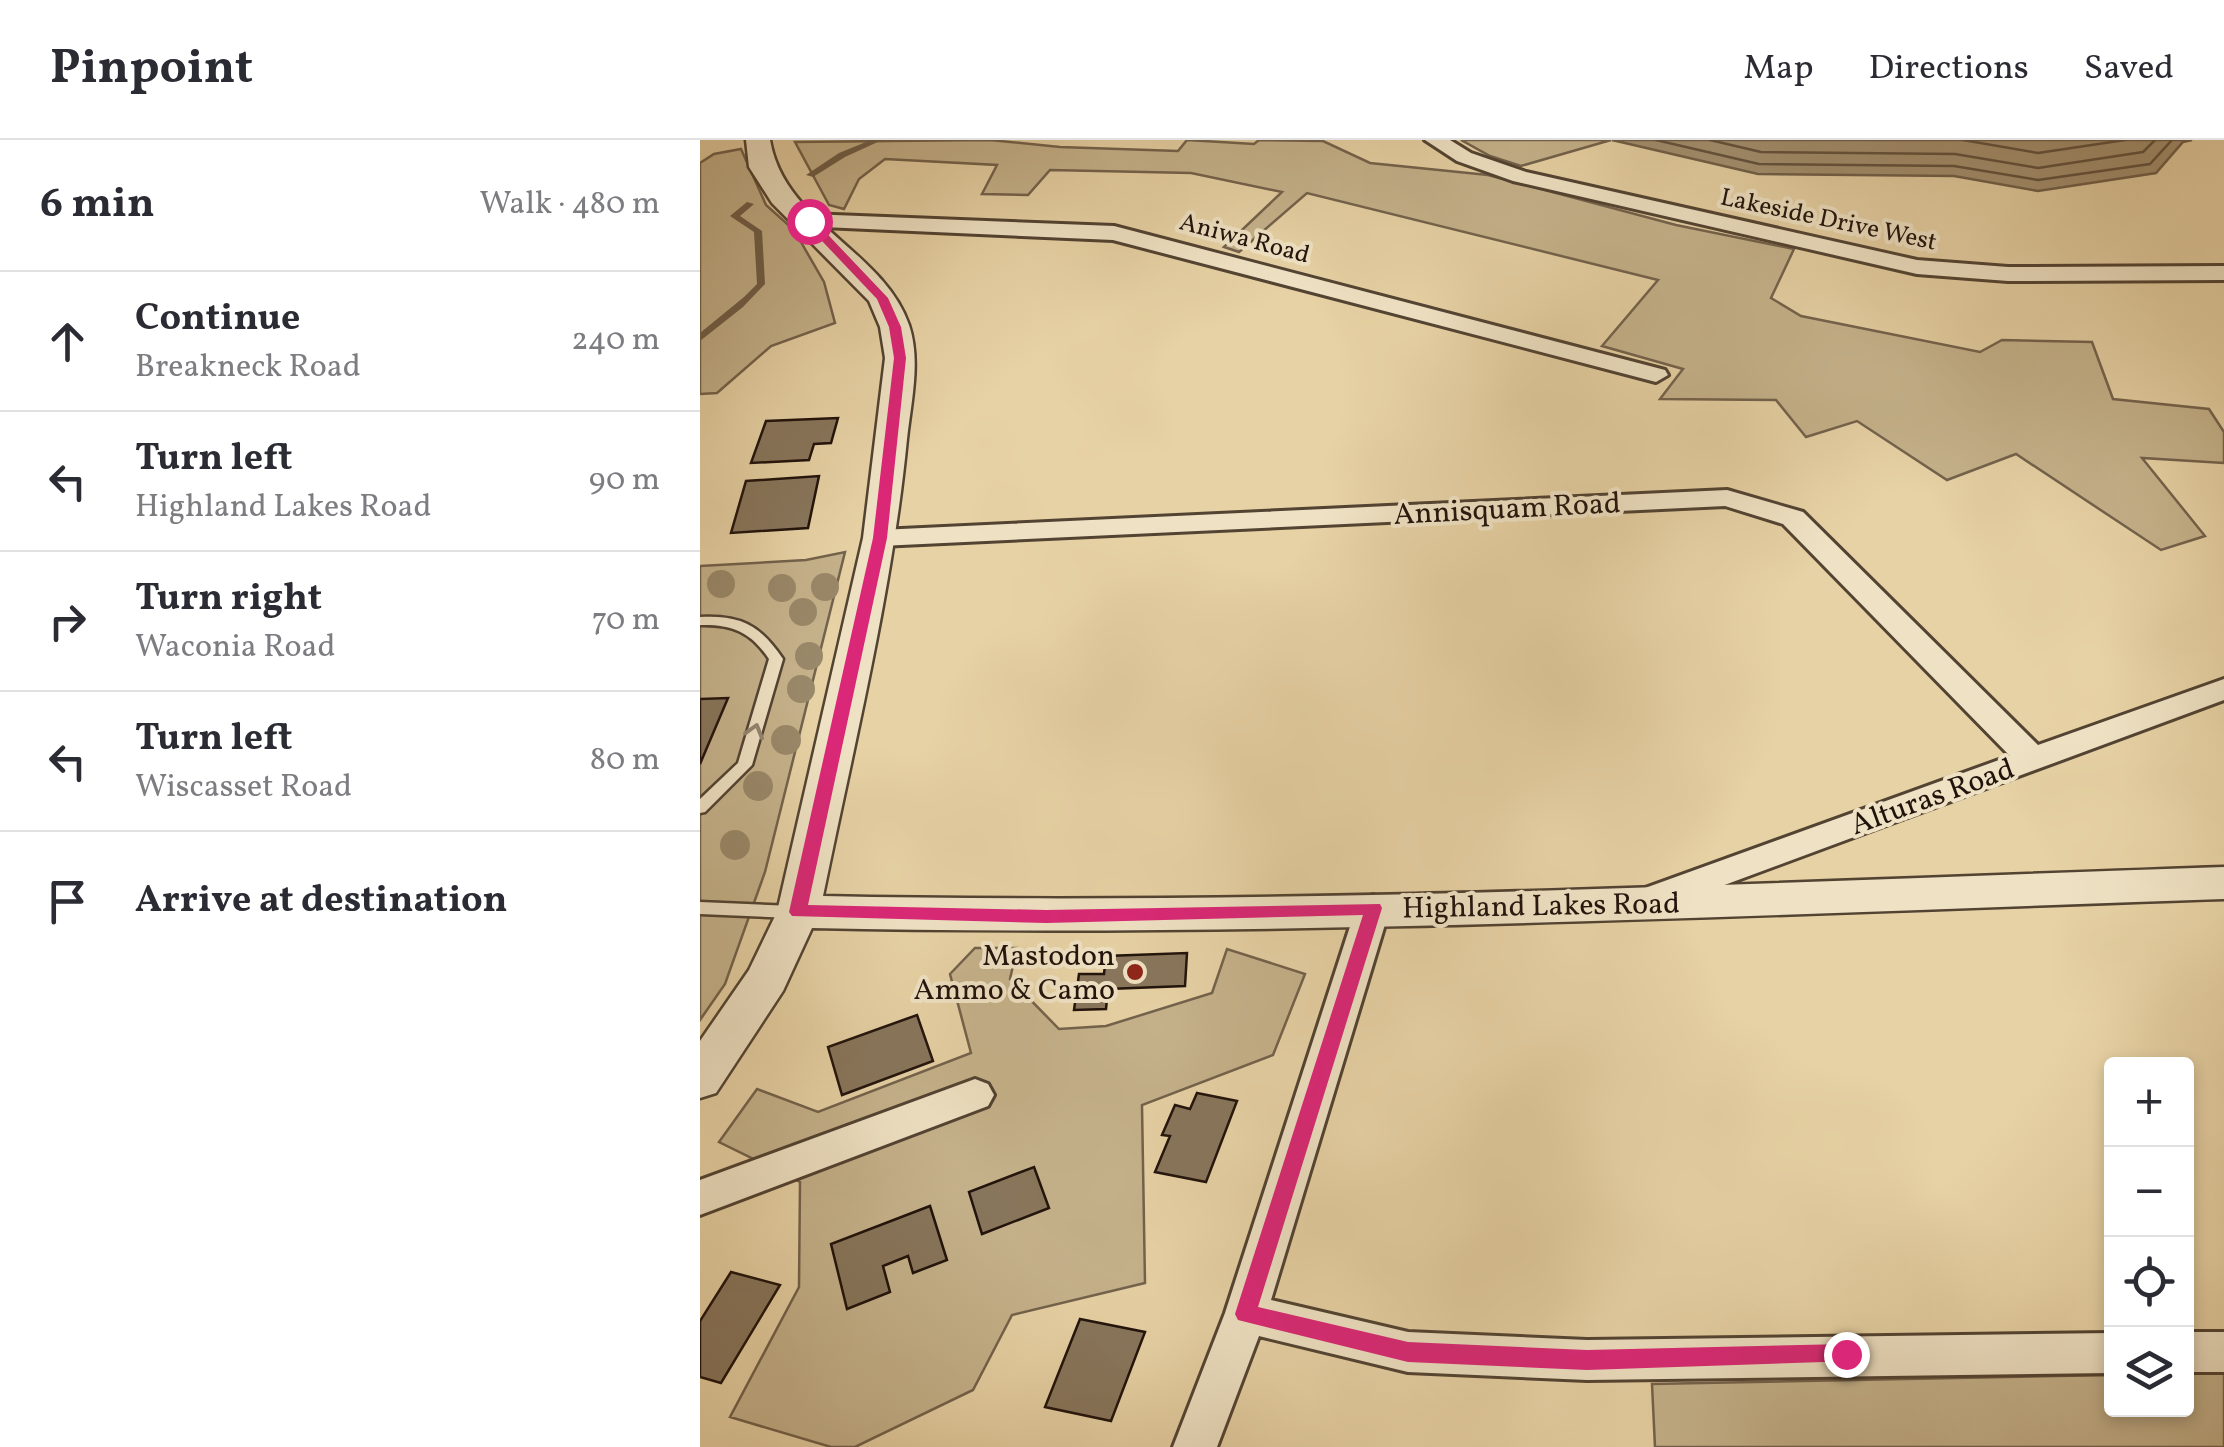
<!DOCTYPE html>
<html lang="en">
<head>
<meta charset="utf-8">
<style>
	:root { --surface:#fff; --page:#f2f2f3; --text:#2b2b33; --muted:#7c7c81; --line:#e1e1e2 }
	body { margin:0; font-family:Vollkorn,serif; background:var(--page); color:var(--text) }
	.controls { position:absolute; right:30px; bottom:30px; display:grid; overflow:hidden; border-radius:10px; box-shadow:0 5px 15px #0003 }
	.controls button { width:90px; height:90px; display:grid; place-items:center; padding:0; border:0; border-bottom:2px solid var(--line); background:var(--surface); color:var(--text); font:50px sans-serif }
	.stop { position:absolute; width:30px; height:30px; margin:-22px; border:8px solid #db2777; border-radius:50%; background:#fff }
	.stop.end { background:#db2777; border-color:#fff; box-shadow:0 2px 10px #0008 }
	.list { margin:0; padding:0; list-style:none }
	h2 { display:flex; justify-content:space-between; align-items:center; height:130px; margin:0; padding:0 40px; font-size:42px }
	h2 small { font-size:32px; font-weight:400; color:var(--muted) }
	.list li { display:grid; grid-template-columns:65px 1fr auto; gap:30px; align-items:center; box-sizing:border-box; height:140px; padding:0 40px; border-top:2px solid var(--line) }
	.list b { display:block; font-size:38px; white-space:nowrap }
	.list p { margin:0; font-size:32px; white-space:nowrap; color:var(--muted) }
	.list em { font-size:32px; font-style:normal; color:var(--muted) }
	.icon { flex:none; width:55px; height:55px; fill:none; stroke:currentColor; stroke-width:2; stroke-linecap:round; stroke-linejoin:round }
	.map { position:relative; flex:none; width:1524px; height:1307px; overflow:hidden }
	header { display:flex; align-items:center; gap:60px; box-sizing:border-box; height:140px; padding:0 50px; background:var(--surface); border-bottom:2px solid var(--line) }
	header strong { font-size:48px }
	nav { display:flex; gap:55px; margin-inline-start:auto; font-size:35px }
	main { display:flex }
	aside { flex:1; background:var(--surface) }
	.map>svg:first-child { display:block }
	.green { fill:#c5b28b; stroke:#73624c; stroke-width:2.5 }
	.water { fill:#a49171; stroke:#705f49; stroke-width:2.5 }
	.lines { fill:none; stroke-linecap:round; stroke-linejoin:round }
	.shore { stroke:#62523e; stroke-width:2.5 }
	.stream { fill:#705f49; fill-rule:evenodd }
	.building { fill:#88765c; stroke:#21130c; stroke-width:2.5 }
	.service-casing { stroke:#524332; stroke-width:5 }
	.minor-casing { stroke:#524332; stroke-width:6 }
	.tertiary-casing { stroke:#524332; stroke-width:5 }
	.service { fill:#efe2c4; fill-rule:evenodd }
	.minor { fill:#efe2c4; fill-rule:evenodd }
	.tertiary { fill:#efe2c4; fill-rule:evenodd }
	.tree { fill:#998869 }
	.oneway { stroke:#928571 }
	.route { fill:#db2777 }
	.poi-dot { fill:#8f2418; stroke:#efe2c4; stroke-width:4 }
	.labels { text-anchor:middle; stroke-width:8; stroke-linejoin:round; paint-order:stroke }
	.far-street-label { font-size:25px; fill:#21130c; stroke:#efe2c4 }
	.street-label { font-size:30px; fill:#21130c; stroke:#efe2c4 }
	.poi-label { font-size:30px; fill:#21130c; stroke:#efe2c4; text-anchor:end }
</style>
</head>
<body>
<header>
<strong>Pinpoint</strong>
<nav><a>Map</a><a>Directions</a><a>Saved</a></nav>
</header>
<main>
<aside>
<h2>6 min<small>Walk · 480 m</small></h2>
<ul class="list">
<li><svg class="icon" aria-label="ahead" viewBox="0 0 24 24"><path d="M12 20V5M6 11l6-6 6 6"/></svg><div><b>Continue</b><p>Breakneck Road</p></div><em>240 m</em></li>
<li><svg class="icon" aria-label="left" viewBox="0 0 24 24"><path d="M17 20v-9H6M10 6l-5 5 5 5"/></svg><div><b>Turn left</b><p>Highland Lakes Road</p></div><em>90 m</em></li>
<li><svg class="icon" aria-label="right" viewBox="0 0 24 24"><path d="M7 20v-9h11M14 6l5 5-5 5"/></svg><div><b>Turn right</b><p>Waconia Road</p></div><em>70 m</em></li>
<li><svg class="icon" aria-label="left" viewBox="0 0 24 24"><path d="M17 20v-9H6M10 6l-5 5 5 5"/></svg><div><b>Turn left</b><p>Wiscasset Road</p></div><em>80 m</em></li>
<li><svg class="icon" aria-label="arrive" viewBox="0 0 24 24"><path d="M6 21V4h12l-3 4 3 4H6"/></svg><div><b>Arrive at destination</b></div></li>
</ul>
</aside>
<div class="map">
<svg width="1524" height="1307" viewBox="0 0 1524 1307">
	<rect width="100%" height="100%" fill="#e7d2a5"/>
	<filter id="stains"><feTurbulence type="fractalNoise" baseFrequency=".002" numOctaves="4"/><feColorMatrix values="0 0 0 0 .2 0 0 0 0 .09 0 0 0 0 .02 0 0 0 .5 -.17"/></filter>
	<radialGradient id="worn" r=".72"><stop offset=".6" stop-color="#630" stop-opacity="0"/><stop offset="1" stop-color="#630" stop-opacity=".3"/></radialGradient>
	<path class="green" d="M290 0 360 7 478 11 487 0 554 4 559 0 623 1 670 23 788 35 976 85 1094 109 1071 158 1101 176 1280 212 1302 200 1392 202 1413 259 1509 269 1524 292V323L1442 318 1505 396 1461 410 1316 314 1247 340 1157 281 1106 297 1076 260 960 259 983 229 902 206 958 140 607 53 539 112 524 107 582 52 491 33 350 30 328 55 282 54 297 25 185 19 159 39 144 69 129 65 95 2Z
		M761 0H911L821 26 790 16Z
		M41 9 66 65 94 90 124 142 135 183 71 206 17 253 0 254V23L14 14Z
		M145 412 65 732 25 844 0 880V426L106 420Z
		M275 808H317L310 839 359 889 406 886 512 853 527 809 605 834 573 915 442 965 445 1143 312 1175 273 1250 155 1307H131L30 1277 99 1147 100 1042 19 1002 57 949 118 972 271 913 250 834Z
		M1524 1233V1307H955L952 1244 1411 1235 1412 1270H1486L1487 1234Z"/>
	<path class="water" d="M912 0H1492L1483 2 1456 33 1338 51 1254 36 1058 34Z"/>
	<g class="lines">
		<path class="shore" d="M956 0 1059 24 1254 26 1338 40 1450 24 1472 0
			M1010 0 1061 12 1255 14 1338 28 1443 12 1455 0
			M1263 0 1338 13 1425 0"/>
		<path class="stream" d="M171 0H182L145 17 113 37 106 35 139 13Z
			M47 62 54 64 40 76 62 91 65 144 43 167 0 201V193L44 157 57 144 54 92 30 76Z"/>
	</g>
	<path class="building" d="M138 278 131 303 114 304 109 320 51 323 66 281Z
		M119 336 108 388 31 393 46 341Z
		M28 558 0 624V559Z
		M487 813 485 846 408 849 406 869 374 870 379 834H404L406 816Z
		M217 875 233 921 142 955 128 907Z
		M497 953 537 961 506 1042 455 1032 470 996 462 995 475 965 490 969Z
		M334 1027 349 1068 282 1094 269 1052Z
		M230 1066 247 1120 213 1133 208 1116 183 1126 190 1152 147 1169 131 1104Z
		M31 1132 80 1145 21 1243 0 1237V1181Z
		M380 1179 445 1192 411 1281 345 1267Z"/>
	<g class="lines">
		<defs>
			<path id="service" d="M0 477C41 475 60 485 83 519L52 625 5 672 0 673V659L38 623 69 519C51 492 32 484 0 485Z
				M0 762 94 766 100 768 102 772 100 776 94 778 0 774Z"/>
			<path id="minor" d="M725 0H750L771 13 826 32 1217 120 1308 127 1524 126V140L1308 141 1217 134 813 41 757 21Z
				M109 74 414 86 965 230 968 235 956 242 413 100 101 86 98 81 101 76Z
				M1027 350 1103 372 1338 605 1524 539V560L946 774 934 770 929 761 934 752 1310 616 1083 384 1025 366 180 406 166 398 180 390Z
				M673 755 685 759 690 768 571 1160 708 1192 887 1200 1412 1193V1233L887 1240 708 1232 559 1196 517 1307H473L525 1173 656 768 661 759Z
				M275 939 288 944 294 955 288 966 0 1075V1040Z
				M1486 1192H1524V1232H1486Z"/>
			<path id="tertiary" d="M46 0H70C84 83 183 110 209 185 221 221 211 262 207 299 192 453 154 604 123 756 590 766 1057 743 1524 727V759C1054 775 583 798 112 788L83 851 16 953 0 958V901L49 830 77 772 163 398 185 218 180 187 169 161 72 63 49 27Z"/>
		</defs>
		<use href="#service" class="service-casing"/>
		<use href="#minor" class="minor-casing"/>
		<use href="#tertiary" class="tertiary-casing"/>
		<use href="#service" class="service"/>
		<use href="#minor" class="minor"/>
		<use href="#tertiary" class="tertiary"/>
	</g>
	<g class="tree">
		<circle cx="21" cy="444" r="14"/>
		<circle cx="125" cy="447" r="14"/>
		<circle cx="82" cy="448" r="14"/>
		<circle cx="103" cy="472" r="14"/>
		<circle cx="109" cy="516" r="14"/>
		<circle cx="101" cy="549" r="14"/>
		<circle cx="86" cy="600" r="15"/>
		<circle cx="58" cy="646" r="15"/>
		<circle cx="35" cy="705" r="15"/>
	</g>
	<defs><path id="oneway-chevron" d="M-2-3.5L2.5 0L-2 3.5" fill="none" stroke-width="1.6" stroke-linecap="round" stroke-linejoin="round" transform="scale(2.5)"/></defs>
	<use class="oneway" href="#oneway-chevron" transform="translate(55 591) rotate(-74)"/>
	<path class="route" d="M105 79H113L188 158 201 187 206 218 187 398 108 765 346 770 680 764 682 768 558 1167 708 1202 887 1210 1146 1204 1154 1207 1157 1214 1154 1221 887 1230 708 1222 538 1180 535 1174 663 775 346 783 92 776 89 772 173 398 194 218 189 187 177 159 105 83Z"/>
	<circle class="poi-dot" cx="435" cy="832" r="10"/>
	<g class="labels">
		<g class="far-street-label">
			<text transform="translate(1129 78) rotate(12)" y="9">Lakeside Drive West</text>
			<text transform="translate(545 97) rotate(15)" y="9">Aniwa Road</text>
		</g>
		<g class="street-label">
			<text transform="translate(807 368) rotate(-3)" y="10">Annisquam Road</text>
			<text transform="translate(1232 656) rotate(-20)" y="10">Alturas Road</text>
			<text transform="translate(841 765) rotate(-1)" y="10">Highland Lakes Road</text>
		</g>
		<g class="poi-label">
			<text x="415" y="825">Mastodon<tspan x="415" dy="34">Ammo &amp; Camo</tspan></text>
		</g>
	</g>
	<rect width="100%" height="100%" filter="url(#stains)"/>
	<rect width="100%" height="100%" fill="url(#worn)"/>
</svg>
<div class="controls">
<button>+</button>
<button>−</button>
<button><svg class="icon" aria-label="locate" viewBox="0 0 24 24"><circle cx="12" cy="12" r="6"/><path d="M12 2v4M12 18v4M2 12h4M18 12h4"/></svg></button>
<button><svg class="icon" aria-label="layers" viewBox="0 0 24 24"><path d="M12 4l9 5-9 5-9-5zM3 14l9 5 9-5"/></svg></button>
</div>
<div class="stop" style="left:109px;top:81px"></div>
<div class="stop end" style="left:1146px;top:1214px"></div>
</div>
</main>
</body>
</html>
